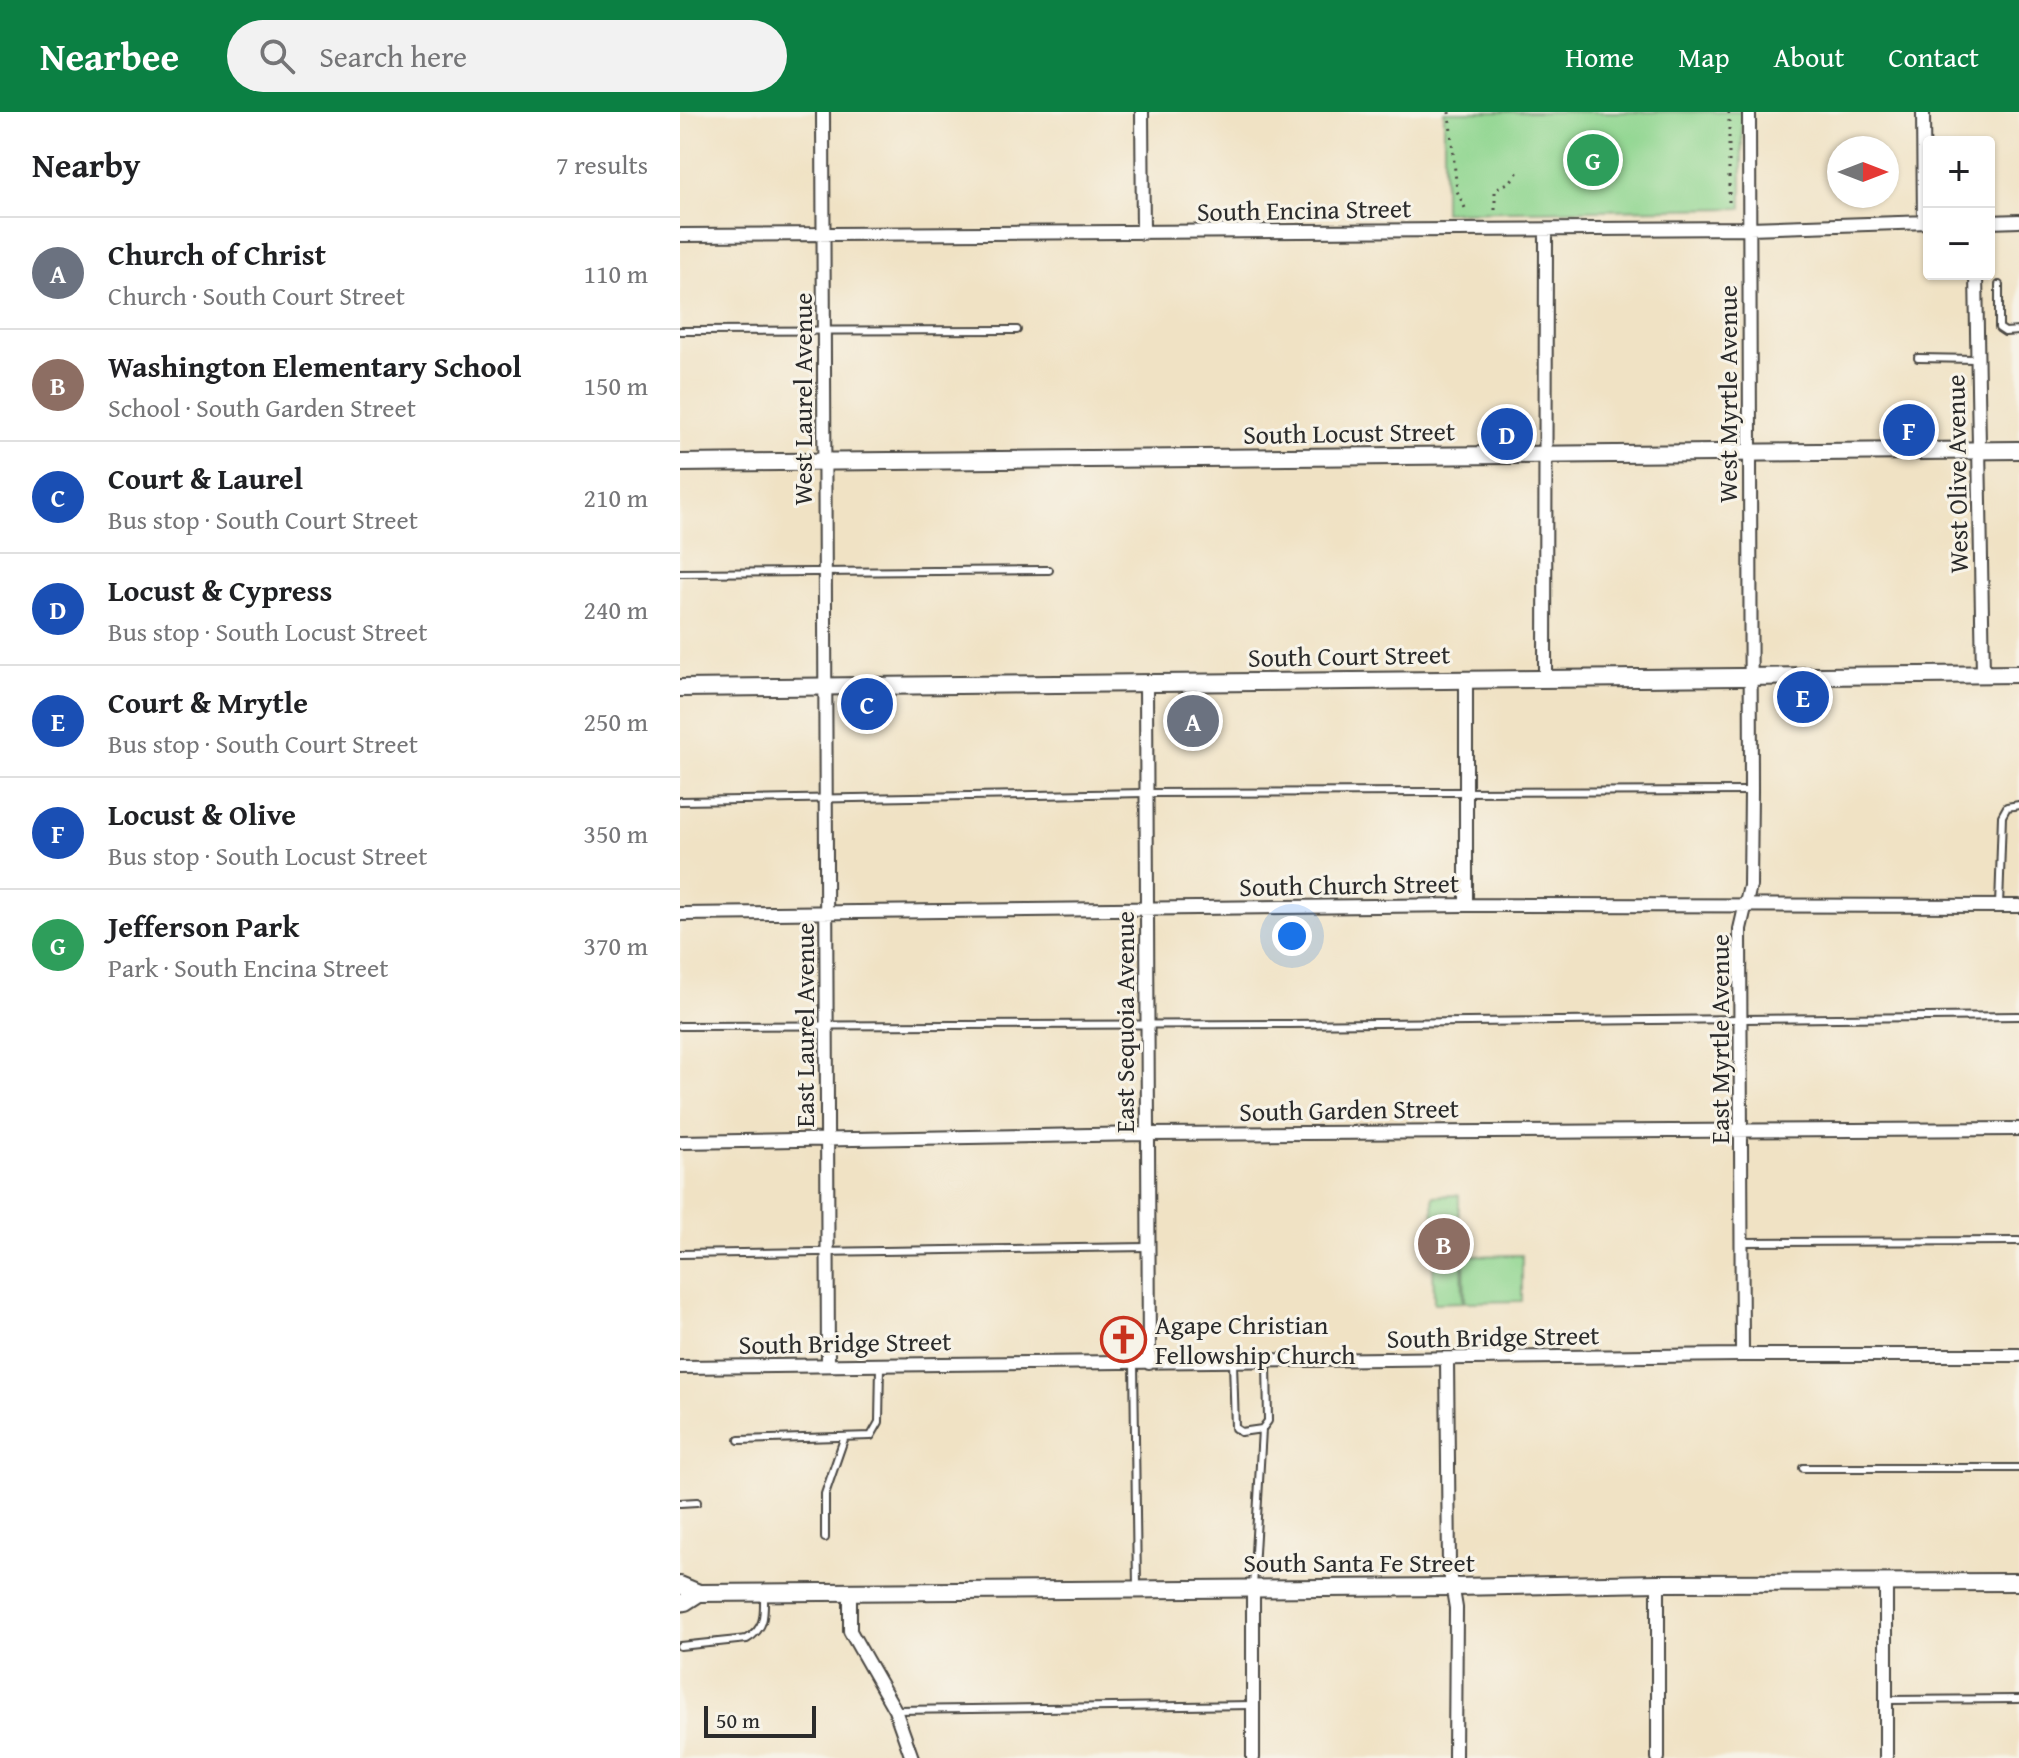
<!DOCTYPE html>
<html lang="en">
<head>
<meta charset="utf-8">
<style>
	:root { --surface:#fff; --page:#f2f2f2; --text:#202124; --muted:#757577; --line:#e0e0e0; --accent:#0b8043 }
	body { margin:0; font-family:"Gentium Book Plus",serif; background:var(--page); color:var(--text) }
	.controls { position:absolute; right:24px; top:24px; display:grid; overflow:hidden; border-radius:8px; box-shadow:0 2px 6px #0004 }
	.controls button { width:72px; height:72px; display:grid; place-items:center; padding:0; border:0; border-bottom:2px solid var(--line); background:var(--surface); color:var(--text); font:40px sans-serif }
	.compass { position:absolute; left:1147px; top:24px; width:72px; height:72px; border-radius:50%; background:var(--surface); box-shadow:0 2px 6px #0004; rotate:90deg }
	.scale { position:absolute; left:24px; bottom:20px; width:112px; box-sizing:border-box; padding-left:8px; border:4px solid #2b2b2b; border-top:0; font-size:22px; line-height:28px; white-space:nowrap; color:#2b2b2b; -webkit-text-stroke:6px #f7f3e8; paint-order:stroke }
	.you { position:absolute; left:612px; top:824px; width:28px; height:28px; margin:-20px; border:6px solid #fff; border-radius:50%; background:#1a73e8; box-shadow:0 0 0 12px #1a73e833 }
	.badge { display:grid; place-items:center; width:52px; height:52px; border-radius:50%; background:var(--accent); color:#fff; font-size:26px; font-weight:700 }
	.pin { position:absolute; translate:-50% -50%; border:4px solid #fff; box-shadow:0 2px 8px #0006 }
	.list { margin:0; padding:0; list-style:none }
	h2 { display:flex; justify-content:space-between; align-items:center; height:104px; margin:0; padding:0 32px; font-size:34px }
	h2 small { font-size:26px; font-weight:400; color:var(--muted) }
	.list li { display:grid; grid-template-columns:52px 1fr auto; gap:24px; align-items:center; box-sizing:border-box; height:112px; padding:0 32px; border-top:2px solid var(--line) }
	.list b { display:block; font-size:30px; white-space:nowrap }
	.list p { margin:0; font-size:26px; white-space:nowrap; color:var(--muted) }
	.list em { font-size:26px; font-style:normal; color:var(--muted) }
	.icon { flex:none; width:44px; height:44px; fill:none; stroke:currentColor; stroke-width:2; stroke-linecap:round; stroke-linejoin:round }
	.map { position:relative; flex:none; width:1339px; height:1646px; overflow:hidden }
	header { display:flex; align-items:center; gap:48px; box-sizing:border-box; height:112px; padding:0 40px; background:var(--accent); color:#fff }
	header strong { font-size:38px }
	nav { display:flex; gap:44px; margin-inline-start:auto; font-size:28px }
	.search { width:560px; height:72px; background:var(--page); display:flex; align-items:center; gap:20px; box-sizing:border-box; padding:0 28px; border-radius:44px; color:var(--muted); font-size:30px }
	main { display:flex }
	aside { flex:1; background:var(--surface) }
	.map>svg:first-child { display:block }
	.green { fill:#90d690; stroke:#5e805e; stroke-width:2 }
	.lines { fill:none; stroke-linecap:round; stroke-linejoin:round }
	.lane-casing { stroke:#494642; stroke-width:10 }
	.street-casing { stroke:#494642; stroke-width:16 }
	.secondary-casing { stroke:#494642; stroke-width:20 }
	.path { stroke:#494642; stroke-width:3; stroke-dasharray:2 6; stroke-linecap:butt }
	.lane { stroke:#fff; stroke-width:6 }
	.street { stroke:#fff; stroke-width:12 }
	.secondary { stroke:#fff; stroke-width:16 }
	.labels { text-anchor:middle; stroke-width:6; stroke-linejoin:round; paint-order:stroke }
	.street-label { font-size:26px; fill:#2b2b2b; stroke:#f7f3e8 }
	.poi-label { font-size:26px; fill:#2b2b2b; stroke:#f7f3e8; text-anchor:start }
</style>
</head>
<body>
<header>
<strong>Nearbee</strong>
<div class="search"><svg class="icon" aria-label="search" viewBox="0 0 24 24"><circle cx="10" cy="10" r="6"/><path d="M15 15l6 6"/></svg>Search here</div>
<nav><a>Home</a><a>Map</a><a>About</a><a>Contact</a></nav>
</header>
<main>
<aside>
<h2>Nearby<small>7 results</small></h2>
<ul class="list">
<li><span class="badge" style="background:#6b7280">A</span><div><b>Church of Christ</b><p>Church · South Court Street</p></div><em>110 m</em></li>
<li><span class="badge" style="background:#8d6e63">B</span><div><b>Washington Elementary School</b><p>School · South Garden Street</p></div><em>150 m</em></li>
<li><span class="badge" style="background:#1a4fb4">C</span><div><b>Court &amp; Laurel</b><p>Bus stop · South Court Street</p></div><em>210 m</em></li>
<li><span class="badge" style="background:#1a4fb4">D</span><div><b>Locust &amp; Cypress</b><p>Bus stop · South Locust Street</p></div><em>240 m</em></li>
<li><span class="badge" style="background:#1a4fb4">E</span><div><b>Court &amp; Mrytle</b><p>Bus stop · South Court Street</p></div><em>250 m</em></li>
<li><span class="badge" style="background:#1a4fb4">F</span><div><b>Locust &amp; Olive</b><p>Bus stop · South Locust Street</p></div><em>350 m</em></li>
<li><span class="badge" style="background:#2e9e5b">G</span><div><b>Jefferson Park</b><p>Park · South Encina Street</p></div><em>370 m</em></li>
</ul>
</aside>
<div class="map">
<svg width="1339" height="1646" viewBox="0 0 1339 1646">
	<rect width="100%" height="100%" fill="#f7f3e8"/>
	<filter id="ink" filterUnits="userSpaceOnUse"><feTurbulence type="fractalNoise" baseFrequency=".0125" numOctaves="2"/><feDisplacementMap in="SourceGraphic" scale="16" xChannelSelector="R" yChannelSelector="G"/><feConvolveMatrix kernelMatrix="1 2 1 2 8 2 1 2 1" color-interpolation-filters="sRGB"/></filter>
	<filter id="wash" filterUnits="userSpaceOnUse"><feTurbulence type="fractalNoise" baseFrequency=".006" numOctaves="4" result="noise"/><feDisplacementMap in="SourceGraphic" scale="32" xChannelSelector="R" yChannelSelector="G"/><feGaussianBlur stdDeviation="1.8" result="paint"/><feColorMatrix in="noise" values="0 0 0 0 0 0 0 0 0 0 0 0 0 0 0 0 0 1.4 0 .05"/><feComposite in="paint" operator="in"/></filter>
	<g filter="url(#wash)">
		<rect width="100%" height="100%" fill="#f0e2c4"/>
		<path class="green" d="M764 0H1062V96L764 100Z
			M779 1083V1112L754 1113 753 1084Z
			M842 1143V1189L785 1190 784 1144Z
			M753 1144H782L783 1190 754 1191Z"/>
	</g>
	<g filter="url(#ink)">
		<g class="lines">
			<defs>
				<path id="lane" d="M1319 173V216L1325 220 1339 219
					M0 219 337 218
					M1238 246 1296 247
					M0 461 369 458
					M0 689 466 681 1071 679
					M1319 794 1322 704 1327 695 1339 693
					M0 914 609 912 1339 904
					M1063 1130 1339 1129
					M0 1142 468 1135
					M553 1250 555 1316 561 1320 582 1317 588 1309 587 1250
					M454 1251 457 1475
					M59 1328 191 1324 199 1310 200 1253
					M1123 1356H1339
					M0 1391 17 1390
					M145 1426V1382L164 1327
					M573 1476 582 1317
					M0 1534 67 1527C86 1516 84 1502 84 1482
					M1207 1588 1339 1587
					M215 1598 573 1593"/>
				<path id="street" d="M143 0 148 1253
					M462 0 463 121
					M1243 0 1244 110
					M1309 110 1339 109
					M0 123 1069 116 1249 110
					M1296 162 1303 562
					M865 566 866 118
					M786 567V793
					M466 570 469 1251
					M0 802 786 793 1339 794
					M0 1030 466 1022 1339 1017
					M1062 1243 1060 817 1070 774 1071 679 1069 0
					M767 1248 769 1454 776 1496 775 1646
					M0 1255 1062 1243H1339
					M1206 1470V1646
					M978 1471V1646
					M573 1476V1646
					M170 1479V1519L215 1598 232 1646"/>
				<path id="secondary" d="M0 351 1339 338
					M0 576 1339 562
					M0 1473 19 1481 773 1475 978 1471 1339 1470
					M0 1491 5 1490 19 1481"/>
			</defs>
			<use href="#lane" class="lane-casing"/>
			<use href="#street" class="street-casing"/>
			<use href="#secondary" class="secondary-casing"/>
			<path class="path" d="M769 0 777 79 786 98
				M1049 0V95
				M815 98V77L830 70 840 57"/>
			<use href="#lane" class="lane"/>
			<use href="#street" class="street"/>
			<use href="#secondary" class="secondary"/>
		</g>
	</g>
	<defs>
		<symbol id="church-ring" viewBox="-11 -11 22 22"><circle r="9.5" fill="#f7f3e8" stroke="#c8321e" stroke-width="1.5"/><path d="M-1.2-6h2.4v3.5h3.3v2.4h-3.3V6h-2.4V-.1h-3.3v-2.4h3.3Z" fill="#c8321e"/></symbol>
	</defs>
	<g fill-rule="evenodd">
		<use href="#church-ring" x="418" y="1202" width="51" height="51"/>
	</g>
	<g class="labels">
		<g class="street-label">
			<text transform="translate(624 98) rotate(-1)" y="9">South Encina Street</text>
			<text transform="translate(1048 282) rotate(-90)" y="9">West Myrtle Avenue</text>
			<text transform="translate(123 287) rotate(-90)" y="9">West Laurel Avenue</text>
			<text transform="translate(669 321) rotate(-1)" y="9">South Locust Street</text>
			<text transform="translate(1277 362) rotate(-91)" y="9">West Olive Avenue</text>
			<text transform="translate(669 544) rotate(-1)" y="9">South Court Street</text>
			<text transform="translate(669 773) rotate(-1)" y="9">South Church Street</text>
			<text transform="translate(445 910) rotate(-90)" y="9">East Sequoia Avenue</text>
			<text transform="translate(125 913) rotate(-90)" y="9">East Laurel Avenue</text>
			<text transform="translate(1040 927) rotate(-90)" y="9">East Myrtle Avenue</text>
			<text transform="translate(669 998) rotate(-1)" y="9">South Garden Street</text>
			<text transform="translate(813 1225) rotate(-1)" y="9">South Bridge Street</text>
			<text transform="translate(165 1231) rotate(-1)" y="9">South Bridge Street</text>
			<text x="679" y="1460">South Santa Fe Street</text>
		</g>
		<g class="poi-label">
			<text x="475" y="1222">Agape Christian<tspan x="475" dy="30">Fellowship Church</tspan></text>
		</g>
	</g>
</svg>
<div class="controls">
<button>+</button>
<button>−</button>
</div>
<svg class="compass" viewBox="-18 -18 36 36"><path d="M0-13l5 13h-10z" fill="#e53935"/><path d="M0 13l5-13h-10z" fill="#757577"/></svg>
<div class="scale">50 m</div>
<div class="you"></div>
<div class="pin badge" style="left:513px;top:609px;background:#6b7280">A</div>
<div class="pin badge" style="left:764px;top:1132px;background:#8d6e63">B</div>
<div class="pin badge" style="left:187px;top:592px;background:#1a4fb4">C</div>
<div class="pin badge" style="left:827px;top:322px;background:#1a4fb4">D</div>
<div class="pin badge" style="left:1123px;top:585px;background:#1a4fb4">E</div>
<div class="pin badge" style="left:1229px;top:318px;background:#1a4fb4">F</div>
<div class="pin badge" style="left:913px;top:48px;background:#2e9e5b">G</div>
</div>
</main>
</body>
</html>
